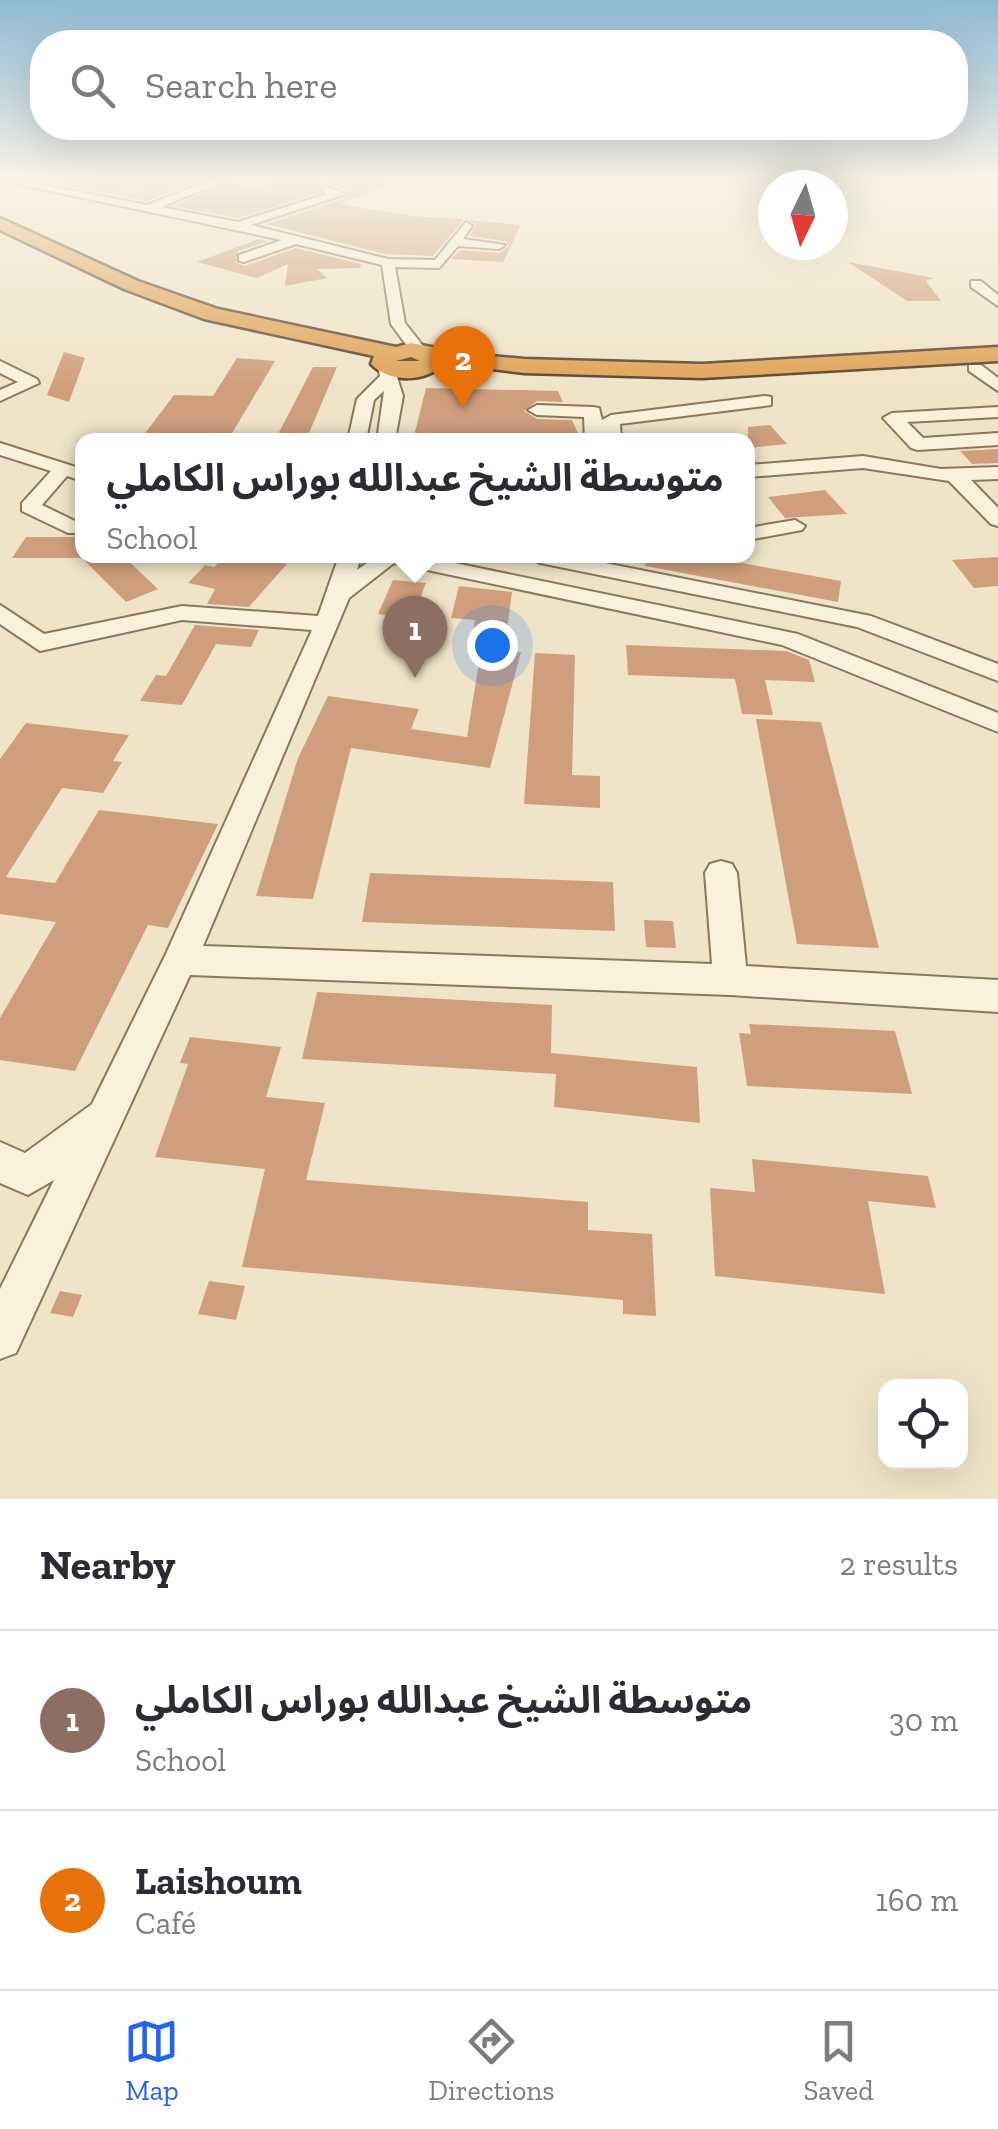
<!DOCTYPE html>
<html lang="en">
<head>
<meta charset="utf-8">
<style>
	:root { --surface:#fff; --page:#f2f2f3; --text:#2b2b33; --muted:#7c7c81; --line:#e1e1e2; --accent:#2563eb }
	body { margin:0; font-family:"Zilla Slab","Noto Sans Arabic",serif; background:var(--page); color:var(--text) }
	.controls { position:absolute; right:30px; bottom:30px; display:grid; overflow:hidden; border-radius:20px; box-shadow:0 10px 40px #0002 }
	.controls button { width:90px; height:90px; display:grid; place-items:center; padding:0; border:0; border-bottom:2px solid var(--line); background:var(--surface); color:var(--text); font:50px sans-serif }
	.compass { position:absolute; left:758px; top:170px; width:90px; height:90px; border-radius:50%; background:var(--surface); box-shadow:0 10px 40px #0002; rotate:185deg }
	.you { position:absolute; left:492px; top:645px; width:35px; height:35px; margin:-25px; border:8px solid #fff; border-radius:50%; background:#1a73e8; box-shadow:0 0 0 15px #1a73e833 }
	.badge { display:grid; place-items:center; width:65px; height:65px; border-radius:50%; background:var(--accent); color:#fff; font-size:32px; font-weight:700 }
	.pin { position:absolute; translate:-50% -82px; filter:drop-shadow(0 2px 5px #0008) }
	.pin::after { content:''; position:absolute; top:52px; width:35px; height:30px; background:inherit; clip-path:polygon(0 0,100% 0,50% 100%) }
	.popup { position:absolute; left:75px; top:433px; width:680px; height:130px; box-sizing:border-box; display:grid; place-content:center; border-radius:20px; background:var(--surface); filter:drop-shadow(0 2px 8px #0005); font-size:32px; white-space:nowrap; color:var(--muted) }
	.popup b { font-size:38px; color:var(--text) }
	.popup::after { content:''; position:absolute; left:50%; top:100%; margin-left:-20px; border:20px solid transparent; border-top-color:var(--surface) }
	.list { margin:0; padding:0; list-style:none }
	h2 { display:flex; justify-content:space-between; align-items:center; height:130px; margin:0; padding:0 40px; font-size:42px }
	h2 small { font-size:32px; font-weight:400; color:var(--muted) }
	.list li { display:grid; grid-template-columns:65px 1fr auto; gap:30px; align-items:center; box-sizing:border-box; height:180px; padding:0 40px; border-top:2px solid var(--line) }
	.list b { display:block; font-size:38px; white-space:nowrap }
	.list p { margin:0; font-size:32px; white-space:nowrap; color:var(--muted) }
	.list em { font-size:32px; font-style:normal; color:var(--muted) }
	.icon { flex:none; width:55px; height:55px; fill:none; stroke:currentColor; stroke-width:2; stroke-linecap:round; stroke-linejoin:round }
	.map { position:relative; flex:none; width:998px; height:1499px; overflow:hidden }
	.search { position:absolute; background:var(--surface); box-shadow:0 10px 40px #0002; left:30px; right:30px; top:30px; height:110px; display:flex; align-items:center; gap:25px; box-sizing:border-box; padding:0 35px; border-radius:40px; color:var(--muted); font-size:38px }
	.sheet { height:490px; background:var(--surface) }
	nav { display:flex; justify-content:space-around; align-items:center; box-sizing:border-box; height:140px; border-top:2px solid var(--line); background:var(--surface); font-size:28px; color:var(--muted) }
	nav a { display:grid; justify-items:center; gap:5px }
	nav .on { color:var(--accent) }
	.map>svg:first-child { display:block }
	.building { fill:#cf9f7d }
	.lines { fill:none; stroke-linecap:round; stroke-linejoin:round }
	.minor-casing { stroke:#8d765c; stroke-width:4 }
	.highway-casing { stroke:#5b4430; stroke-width:5 }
	.minor { fill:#faf1dc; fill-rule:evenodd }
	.highway { fill:#e0a458; fill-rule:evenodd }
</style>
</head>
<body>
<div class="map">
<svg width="998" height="1499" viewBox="0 0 998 1499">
	<rect width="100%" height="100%" fill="#f0e4c8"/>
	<path class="building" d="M67 177H90L134 191 169 177H191L196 182 147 201 52 183Z
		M287 178 324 184 318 188 319 193 238 218 174 206 225 182 258 188Z
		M336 180 389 184 340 204 412 216 464 219 433 256 385 254 267 224 347 198V190L329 184Z
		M469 220 521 225 503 262 451 259 460 250 499 253 509 246 506 241 470 236 476 225Z
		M259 239 268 241 238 251 236 263 245 266 296 248 361 264 360 268 317 269 327 278 285 286 288 264 257 278 197 262Z
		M848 262 934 278 926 281 941 301H907Z
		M64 352 85 358 69 402 47 395Z
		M237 358 275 361 228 440H140L174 395 213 396Z
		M313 367H337L306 440H275Z
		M426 388 558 391 563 402 537 401 524 411 537 419 572 420 581 440H413Z
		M770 425 787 444 748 448V427Z
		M998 449V463L972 464 960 451Z
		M825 490 847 514 785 518 768 497Z
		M26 537H82V556H123L158 589 126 602 82 558H12Z
		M225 556H245L287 564 249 607 207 604 215 589 188 583 205 565 214 567Z
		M646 556H703L841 581 838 602 645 566Z
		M998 557V586L974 588 952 560Z
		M393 580 426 583 412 618 378 614Z
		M459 586 512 592 504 652H521L490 768 351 748 313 899 256 896 298 758 328 696 419 709 411 729 467 737 480 656H469L475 620 451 618Z
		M195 625 259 630 251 647 216 644 182 705 140 701 156 675 166 676Z
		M626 645 786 651 809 660 815 682 765 680 773 715 742 714 735 679 628 675Z
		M535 653 575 655 572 775 600 776V808L524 804Z
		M756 719 821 722 879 948 797 944Z
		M26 723 129 735 113 761 122 762 103 793 62 788 6 877 55 883 99 810 218 824 168 928 148 925 75 1071 0 1060V1018L56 922 0 914V759Z
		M370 873 613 882 615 931 362 922Z
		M644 920 673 921 676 948 646 947Z
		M317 992 552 1005 551 1053 697 1067 700 1123 554 1107 556 1074 302 1059Z
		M749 1024 895 1031 912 1094 747 1086 739 1033 751 1034Z
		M190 1037 281 1047 266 1097 325 1103 306 1180 588 1202V1230L652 1234 656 1316 623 1314V1300L242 1267 265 1169 155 1157 188 1064 180 1063Z
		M752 1159 928 1176 936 1208 868 1201 885 1294 715 1276 710 1188 755 1192Z
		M209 1281 245 1286 236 1320 198 1314Z
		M60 1291 82 1295 73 1317 50 1313Z"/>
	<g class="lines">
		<defs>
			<path id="minor" d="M94 177 135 181 165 177 135 187Z
				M195 177 222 182 161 207 238 222 327 194 321 190 327 187 346 194 251 225 388 259 435 260 466 222 472 226 463 239 505 245 499 249 458 246 439 268 395 267 405 323 427 351 419 356 413 354 391 324 382 265 296 244 244 262 239 261V255L282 240 12 183 17 180 147 205 206 182Z
				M971 281H981L998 295V306L971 287Z
				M0 361 37 379 39 383 0 401V390L18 382 0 373Z
				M386 362 394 367 403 396 395 440H377L384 391 374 400 366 440H348L357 399 380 376 378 367Z
				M969 365H981L998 378V391L969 371Z
				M765 396 771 397V405L620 424 621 440H585L584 417 537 415 528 410 537 405 593 407 599 408 602 420 611 415Z
				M998 407V417L907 422 923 438 998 433V445L918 450 911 448 883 418 892 413Z
				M0 443 82 469V481L67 476 42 505 77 522 82 521V533H68L22 511V503L51 471 0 455Z
				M863 456 941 469 998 467V479L971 480 998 508V526L991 524 949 481 863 468 748 477V465Z
				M795 520 805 526 802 530 748 540V528Z
				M339 556H361L357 570 377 556H421L798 634 998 713V732L782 645 394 563 349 598 203 946 712 964 705 873 710 864 721 861 732 864 737 873 746 966 998 980V1012L730 995 190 975 16 1353 0 1359V1289L54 1180 28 1195 0 1183V1142L25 1153 92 1104 165 956 312 630 182 620 40 651 0 624V605L44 634 182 606 318 616Z
				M529 556H570L871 616 998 664V681L857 627 540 563Z"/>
			<path id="highway" d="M0 218 138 281 218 309 396 347 411 343 467 354 524 359 702 364 998 347V361L702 378 524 373 444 363C427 383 389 383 371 364L374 356 204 319 124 289 0 230ZM411 357 420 361H396Z"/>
		</defs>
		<use href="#minor" class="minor-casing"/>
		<use href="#highway" class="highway-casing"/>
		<use href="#minor" class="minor"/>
		<use href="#highway" class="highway"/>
	</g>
	<linearGradient id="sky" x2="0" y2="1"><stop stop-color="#8fbad6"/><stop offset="0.46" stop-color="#f8f3e6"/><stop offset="1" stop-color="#f8f3e6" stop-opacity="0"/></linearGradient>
	<rect width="998" height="387" fill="url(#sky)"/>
</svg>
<div class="controls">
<button><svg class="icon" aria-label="locate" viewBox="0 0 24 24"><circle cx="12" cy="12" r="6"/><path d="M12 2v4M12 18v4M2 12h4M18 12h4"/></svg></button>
</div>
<svg class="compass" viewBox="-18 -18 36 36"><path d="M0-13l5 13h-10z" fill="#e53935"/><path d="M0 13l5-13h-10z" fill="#7c7c81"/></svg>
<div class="you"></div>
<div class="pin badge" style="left:415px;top:678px;background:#8d6e63">1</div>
<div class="popup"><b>متوسطة الشيخ عبدالله بوراس الكاملي</b>School</div>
<div class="pin badge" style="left:463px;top:408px;background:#e8710a">2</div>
<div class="search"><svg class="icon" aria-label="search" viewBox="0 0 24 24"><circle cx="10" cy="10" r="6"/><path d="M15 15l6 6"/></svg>Search here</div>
</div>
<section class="sheet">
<h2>Nearby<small>2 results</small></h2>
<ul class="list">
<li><span class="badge" style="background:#8d6e63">1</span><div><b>متوسطة الشيخ عبدالله بوراس الكاملي</b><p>School</p></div><em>30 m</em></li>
<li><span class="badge" style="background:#e8710a">2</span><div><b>Laishoum</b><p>Café</p></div><em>160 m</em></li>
</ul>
</section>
<nav>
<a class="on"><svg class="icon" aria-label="map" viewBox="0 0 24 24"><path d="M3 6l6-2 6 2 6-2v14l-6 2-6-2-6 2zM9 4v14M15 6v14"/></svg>Map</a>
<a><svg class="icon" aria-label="directions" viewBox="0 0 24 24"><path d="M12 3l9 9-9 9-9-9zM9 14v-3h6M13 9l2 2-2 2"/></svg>Directions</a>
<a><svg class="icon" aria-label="saved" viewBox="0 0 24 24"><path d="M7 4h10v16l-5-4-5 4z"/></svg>Saved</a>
</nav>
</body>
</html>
